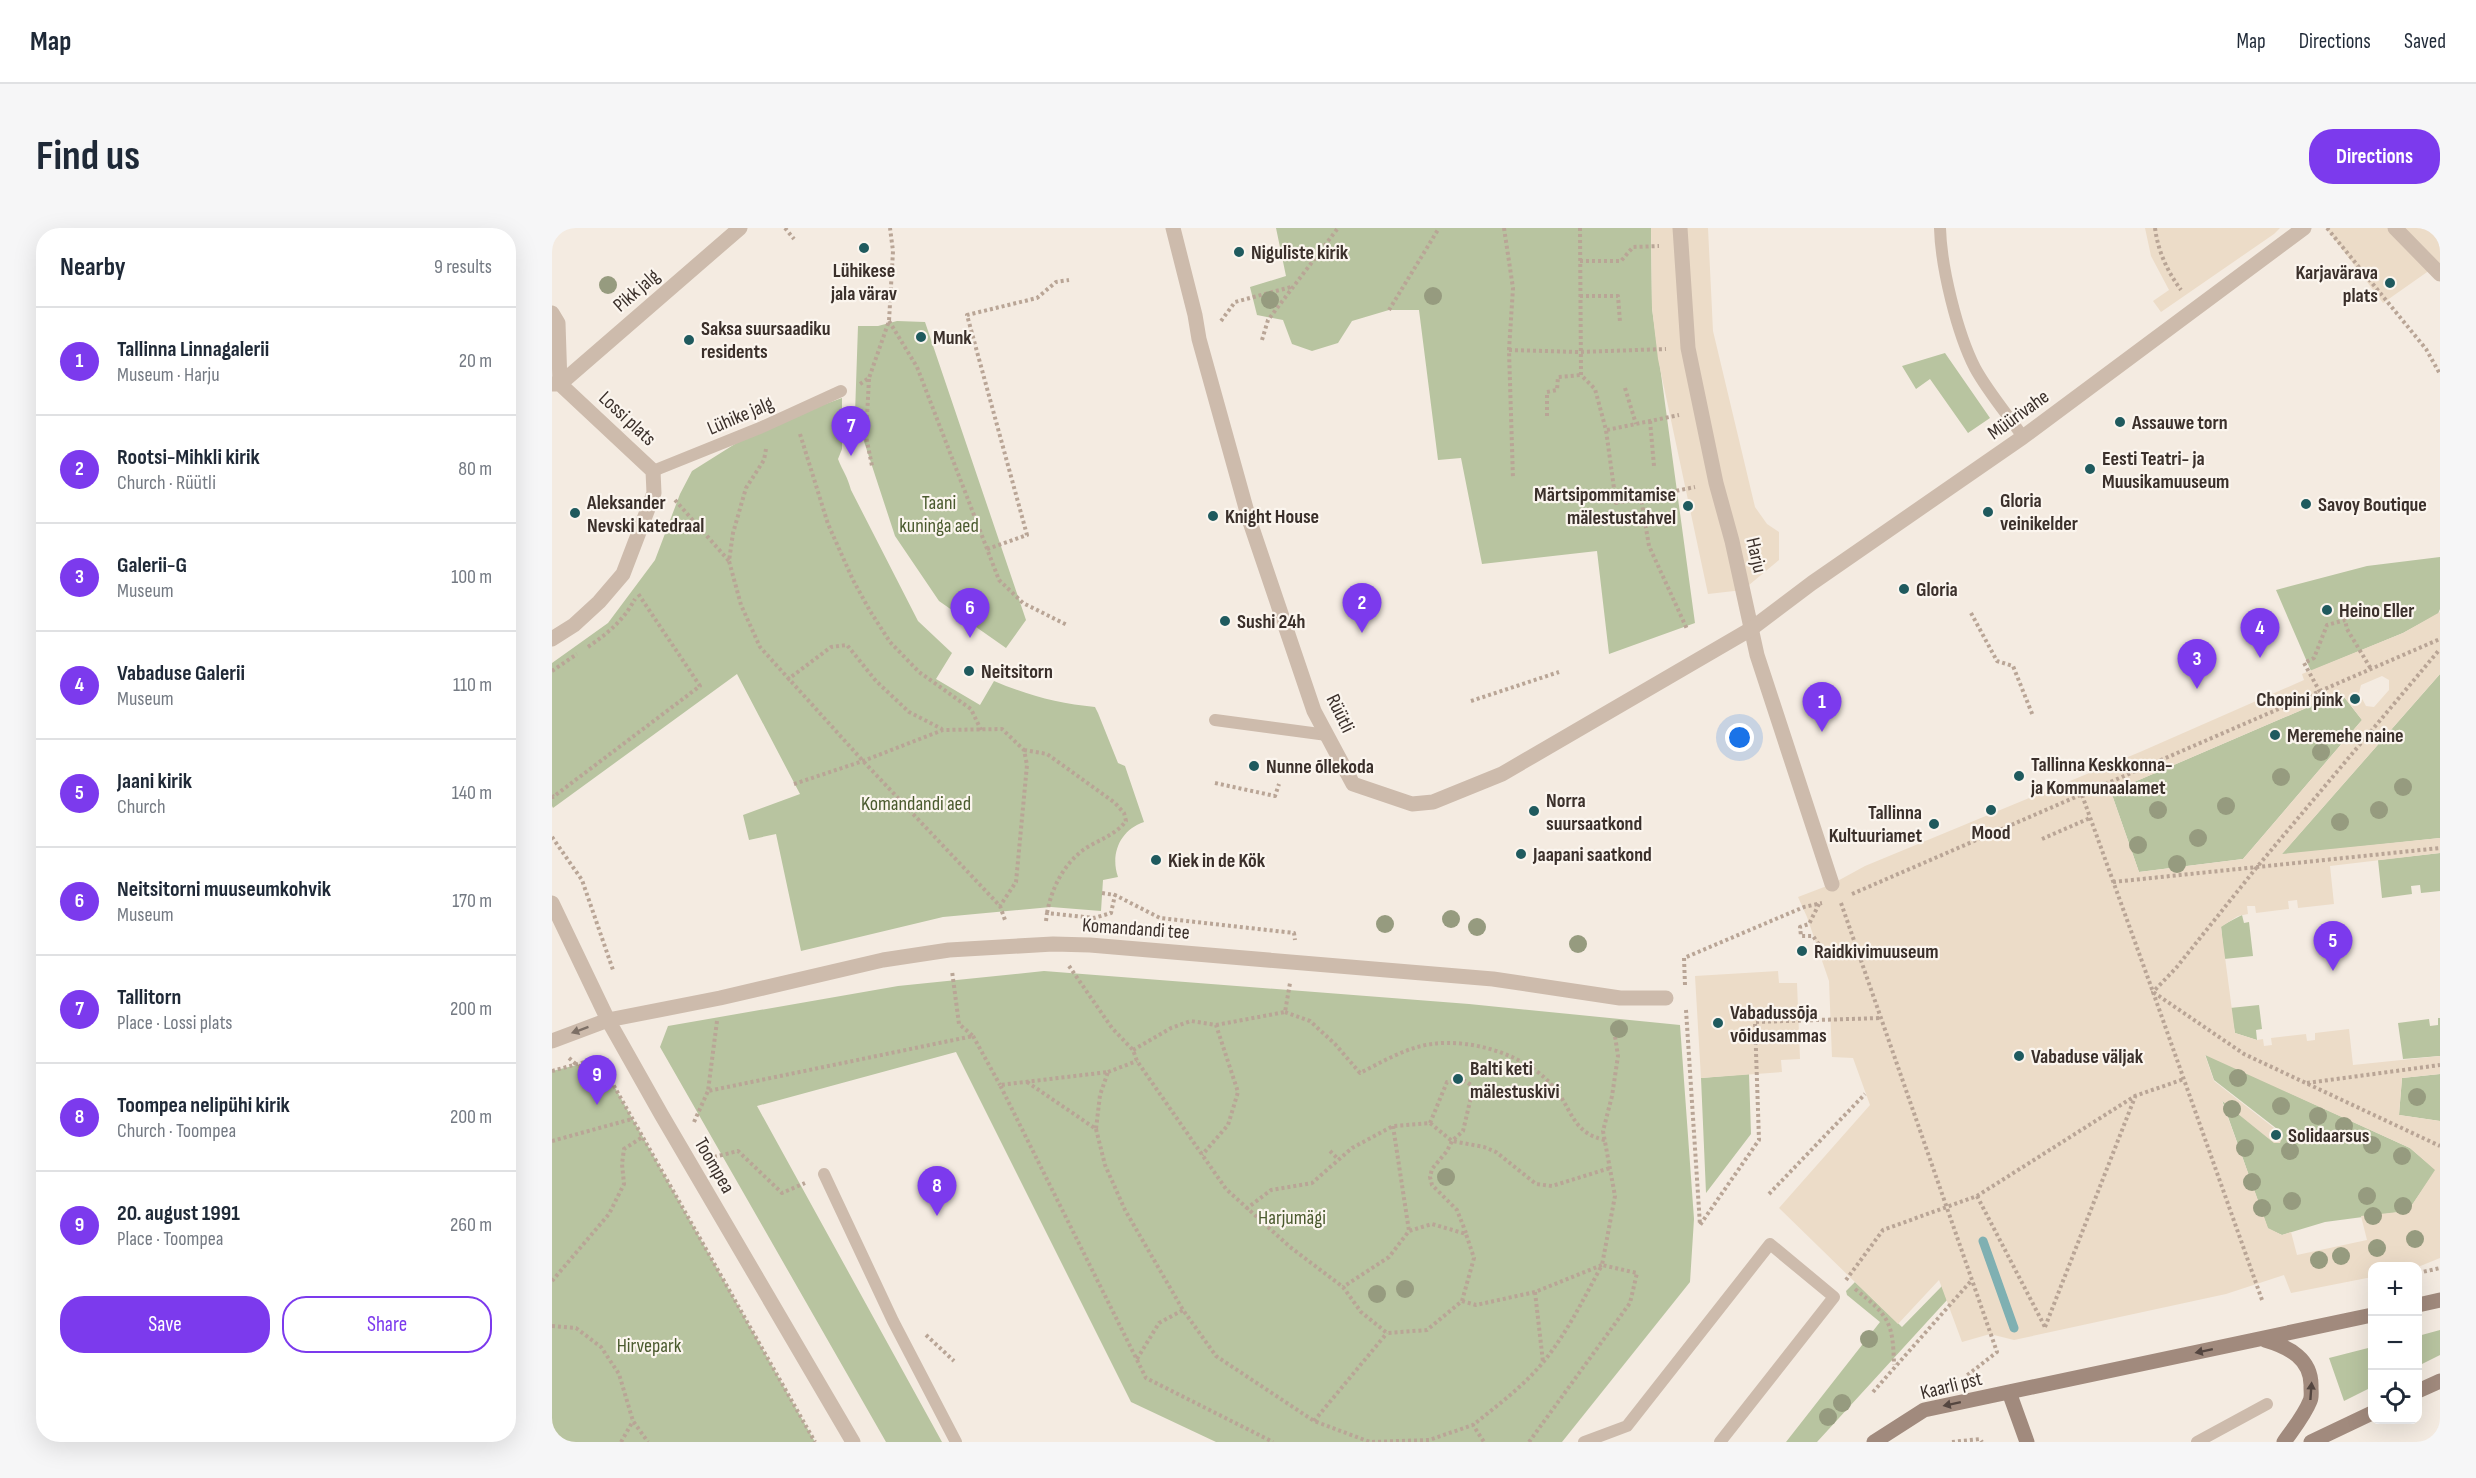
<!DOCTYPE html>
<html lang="en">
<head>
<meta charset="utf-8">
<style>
	:root { --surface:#fff; --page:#f6f6f7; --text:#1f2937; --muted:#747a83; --line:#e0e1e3; --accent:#7c3aed }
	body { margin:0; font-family:"Sofia Sans Condensed",sans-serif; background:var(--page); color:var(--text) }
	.controls { position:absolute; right:18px; bottom:18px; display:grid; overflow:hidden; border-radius:12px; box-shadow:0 6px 24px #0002 }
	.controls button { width:54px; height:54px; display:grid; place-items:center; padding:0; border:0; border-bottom:2px solid var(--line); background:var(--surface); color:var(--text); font:30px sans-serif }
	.you { position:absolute; left:1188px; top:510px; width:21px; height:21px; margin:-15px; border:4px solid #fff; border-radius:50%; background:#1a73e8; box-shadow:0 0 0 9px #1a73e833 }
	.badge { display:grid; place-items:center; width:39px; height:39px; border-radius:50%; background:var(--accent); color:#fff; font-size:20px; font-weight:700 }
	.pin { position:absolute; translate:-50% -50px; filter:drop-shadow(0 2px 3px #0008) }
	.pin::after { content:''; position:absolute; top:32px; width:21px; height:18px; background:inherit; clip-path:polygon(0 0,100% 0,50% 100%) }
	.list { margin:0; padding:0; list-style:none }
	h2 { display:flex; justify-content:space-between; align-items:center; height:78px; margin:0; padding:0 24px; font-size:26px }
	h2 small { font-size:20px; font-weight:400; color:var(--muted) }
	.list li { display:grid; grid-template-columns:39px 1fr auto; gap:18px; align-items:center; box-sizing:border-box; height:108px; padding:0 24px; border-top:2px solid var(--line) }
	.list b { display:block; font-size:22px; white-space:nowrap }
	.list p { margin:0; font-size:20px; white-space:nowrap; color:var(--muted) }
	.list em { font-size:20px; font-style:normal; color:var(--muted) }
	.actions { display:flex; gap:12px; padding:18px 24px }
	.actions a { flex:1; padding:14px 0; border:2px solid var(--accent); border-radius:24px; text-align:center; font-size:21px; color:var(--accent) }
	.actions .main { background:var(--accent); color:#fff }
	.icon { flex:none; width:33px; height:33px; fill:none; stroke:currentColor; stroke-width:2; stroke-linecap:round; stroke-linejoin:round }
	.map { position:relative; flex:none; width:1888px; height:1214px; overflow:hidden; border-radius:24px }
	header { display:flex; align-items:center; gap:36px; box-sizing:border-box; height:84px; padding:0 30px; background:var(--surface); border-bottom:2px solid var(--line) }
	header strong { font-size:28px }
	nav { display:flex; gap:33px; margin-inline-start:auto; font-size:21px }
	.intro { display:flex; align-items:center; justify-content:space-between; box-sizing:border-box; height:144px; padding:0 36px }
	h1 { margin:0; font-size:42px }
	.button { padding:15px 27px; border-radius:24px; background:var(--accent); color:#fff; font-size:21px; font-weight:700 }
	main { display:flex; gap:36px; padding:0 36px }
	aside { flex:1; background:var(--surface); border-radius:24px; box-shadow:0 6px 24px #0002 }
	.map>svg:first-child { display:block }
	.green { fill:#b8c4a0 }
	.plaza { fill:#ecdcc8; fill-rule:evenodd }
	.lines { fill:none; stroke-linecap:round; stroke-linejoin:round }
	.stream { stroke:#7fb0b2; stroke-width:9 }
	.path { stroke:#b9a596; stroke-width:4; stroke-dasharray:3 3; stroke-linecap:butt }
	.service { stroke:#cdbbac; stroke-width:12 }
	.pedestrian { stroke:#cdbbac; stroke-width:15 }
	.minor { stroke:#cdbbac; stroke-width:15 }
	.secondary { stroke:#a18a7d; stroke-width:15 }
	.tree { fill:#969b7f }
	.oneway { fill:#7d6f65 }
	.oneway2 { fill:#544640 }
	.poi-dot { fill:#1f5a5e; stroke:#fbf5ee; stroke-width:2 }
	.labels { text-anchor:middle; stroke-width:4.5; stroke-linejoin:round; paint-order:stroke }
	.poi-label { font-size:20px; font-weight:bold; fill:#3b302b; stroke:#fbf5ee; text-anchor:start }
	.street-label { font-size:20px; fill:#3b302b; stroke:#fbf5ee }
	.park-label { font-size:20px; fill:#4a5a2e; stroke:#fbf5ee }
</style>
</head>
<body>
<header>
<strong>Map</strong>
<nav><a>Map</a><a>Directions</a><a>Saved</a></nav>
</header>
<div class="intro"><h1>Find us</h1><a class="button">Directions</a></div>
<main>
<aside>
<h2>Nearby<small>9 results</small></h2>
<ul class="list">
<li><span class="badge">1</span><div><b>Tallinna Linnagalerii</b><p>Museum · Harju</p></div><em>20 m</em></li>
<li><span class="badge">2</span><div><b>Rootsi-Mihkli kirik</b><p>Church · Rüütli</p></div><em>80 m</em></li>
<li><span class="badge">3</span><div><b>Galerii-G</b><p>Museum</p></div><em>100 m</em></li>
<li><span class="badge">4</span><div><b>Vabaduse Galerii</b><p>Museum</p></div><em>110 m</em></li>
<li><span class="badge">5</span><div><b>Jaani kirik</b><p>Church</p></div><em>140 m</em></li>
<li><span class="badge">6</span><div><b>Neitsitorni muuseumkohvik</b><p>Museum</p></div><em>170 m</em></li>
<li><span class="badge">7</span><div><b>Tallitorn</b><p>Place · Lossi plats</p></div><em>200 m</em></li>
<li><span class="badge">8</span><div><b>Toompea nelipühi kirik</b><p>Church · Toompea</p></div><em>200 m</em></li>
<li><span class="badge">9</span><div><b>20. august 1991</b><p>Place · Toompea</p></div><em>260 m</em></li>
</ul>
<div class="actions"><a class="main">Save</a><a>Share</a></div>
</aside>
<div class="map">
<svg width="1888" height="1214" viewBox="0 0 1888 1214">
	<rect width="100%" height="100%" fill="#f4ebe1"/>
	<path class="green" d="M724 0H1099L1100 80 1143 395 1057 426 1045 323 930 336 909 230 886 232 867 82H837L800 93 786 115 760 123 740 116 731 92 705 87 698 59 734 48Z
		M345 93 373 94 474 392 454 420 387 373 343 308 303 186 306 98H326Z
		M1393 125 1438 190 1416 205 1378 151 1364 161 1350 138Z
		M290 170V221L286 231C291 244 295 247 299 262L366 393 400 425 384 451 428 477 442 453C475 467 507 476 543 479L546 485 566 535 573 538 592 594C568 602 558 626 566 649L551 652 549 683 499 679 391 689 249 723 224 606 197 612 191 587 248 566 185 446 1 580 0 578V435L56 395 103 332 128 266 140 243 210 199Z
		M1888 329V381L1886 386 1851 405 1759 443 1724 362 1815 338Z
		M1888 446V610L1729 627Z
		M1789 465 1810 492 1691 631 1587 644 1559 564Z
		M1888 625V663L1869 665 1868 657 1859 658 1860 666 1830 670 1826 632Z
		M1690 687 1692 695 1697 694 1701 728 1672 731 1669 698Z
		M492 743 917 776 1128 797 1142 991 1138 1054 1010 1214H664L579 1174 404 824 205 878 390 1214H334L108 819 116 798 346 758Z
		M1707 777 1710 801 1704 802 1705 812 1683 805 1678 780Z
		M1886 790H1888V828L1851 831 1846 795 1877 791 1878 798 1886 797Z
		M1653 826 1858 920 1884 942 1856 983 1773 994 1730 1007 1716 1001 1670 872 1729 904 1662 852Z
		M25 837 58 851 263 1214H0V843Z
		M1197 846 1199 906 1154 965 1149 850Z
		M1888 846V893L1847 887 1850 850Z
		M1303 1054 1350 1099 1390 1058 1395 1072 1265 1214H1234L1328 1094 1295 1067 1294 1063Z
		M1888 1102V1127L1866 1138V1108Z
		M1820 1119V1159L1792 1173 1777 1130Z"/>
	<path class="plaza" d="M1099 0H1156L1161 103 1203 279 1215 296 1227 304V332L1191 362 1156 366 1106 131 1100 80Z
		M1593 0H1728L1722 6 1609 84 1601 73 1617 62 1599 28Z
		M1774 0H1888V35L1831 75Z
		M1888 384V446L1730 626 1888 610V625L1778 638 1782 676 1746 680 1745 672 1736 673 1737 681 1704 685 1703 678H1695L1696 686 1686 688 1669 699 1683 805 1705 812 1711 811 1712 818 1720 817 1719 810 1754 806 1755 813 1763 812V805L1797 801 1801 837 1888 828V846L1850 850 1847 887 1888 893V1030L1866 1039 1820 1038V1049L1739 1065 1732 1047 1674 1066 1462 1112 1438 1106 1410 1114 1387 1052 1346 1096 1227 980 1318 877 1301 830 1280 829 1277 753 1255 689 1246 669 1280 656 1313 638 1588 524 1752 452 1750 446 1851 405ZM1830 448 1837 452V462L1822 479 1814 478 1807 465 1809 457ZM1789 465 1810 492 1691 631 1587 644 1559 564ZM1653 827 1858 920 1883 942 1856 983 1809 988 1815 1012 1745 1027 1739 1004 1730 1007 1716 1000 1670 873 1722 915H1728L1731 907 1662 853Z
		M1226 743 1227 755H1245L1248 831 1229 832 1230 844 1149 850 1143 748Z"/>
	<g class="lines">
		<path class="stream" d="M1431 1013 1462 1100"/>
		<path class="path" d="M233 0 242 11
			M952 0 961 60 957 122 961 251
			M1028 0 1029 147 1043 161 1054 202 1064 275 1089 270 1097 318 1135 401
			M1603 0C1606 23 1615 43 1629 62
			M1775 0 1874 121 1888 146
			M1028 33H1069L1081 19 1107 18
			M1028 68H1066L1068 94
			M837 82 887 0
			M337 93 365 139 447 352 471 375 515 397
			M669 93 683 74 739 59
			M710 112 716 92 786 0
			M957 122 1027 124 1114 121
			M317 151 314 208 320 238
			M308 156 317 150 337 93 341 23 338 0
			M1073 160 1084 196
			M995 188V164L1005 162 1006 149 1029 147
			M1098 193 1102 238
			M1055 202 1127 187
			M248 206 276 296 301 352 318 383 338 414 367 444 419 481 429 502
			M214 221 212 232 194 260 181 305 177 333 189 377 208 419 311 533 448 678 453 692
			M1089 270 1143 259
			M123 272 177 333
			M435 321 475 307 415 87 485 70 504 54 517 52
			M1419 385 1445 433 1461 438 1481 488
			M36 419C56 405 71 393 83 371
			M0 443 25 426
			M235 452 279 419 295 417 324 453 357 484 390 501
			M1768 464 1752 435 1762 430 1775 397 1793 392 1795 401 1819 441
			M919 473 1007 444
			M472 522 495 526 516 541 563 575 572 585 574 593C565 605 552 610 539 617 514 631 500 658 495 685
			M663 555 723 568 727 556
			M242 556 311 533 391 502 450 501 472 522 475 537 464 654 448 678
			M0 567 1 569 148 458 85 364
			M1530 567 1601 764 1692 826 1888 918
			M0 609 30 652 61 742
			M1490 611 1538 590
			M1561 654 1888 620
			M550 665 563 667 608 690 742 705 743 712
			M1300 666 1888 411
			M1289 675 1445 1124 1413 1149
			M1267 676 1257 696 1248 699 1249 708H1261L1268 718
			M494 693 495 685 542 690 559 685 563 667
			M517 738 560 800 581 822 585 833 674 961 738 1019 791 1059 809 1084 835 1105 875 1102 910 1073 922 1030 914 1006 880 996 857 1003 837 1029 791 1059
			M1133 757 1132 730 1252 679 1270 675
			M1134 782 1148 997 1207 912 1203 794 1329 790
			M733 784 758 793 783 816 808 845C830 834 855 819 880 816 922 810 982 829 1007 866 1021 887 1024 906 1053 912
			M165 793 156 863 421 808 407 796 400 743
			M664 797 733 784 738 755
			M421 808 448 857
			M581 822 619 800 639 793 664 797 686 864 676 897 650 927
			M17 830 25 837 58 851 263 1214
			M0 843 51 829
			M556 844 585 833
			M475 854 544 901 548 867 556 844 448 857 594 1150 721 1214
			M1755 855 1888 837
			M142 894 156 863
			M878 895 895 854 913 853 919 857 920 865 911 903 900 913 895 923 880 941 878 949 880 957 905 982 914 1005
			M841 898 857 1003
			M544 901 553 937 573 982 631 1082 664 1128 762 1193 818 1214 877 1212 921 1197 932 1214
			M0 913 80 891
			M778 923 786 931
			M162 929 186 923 230 965 253 955
			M1217 966 1313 866
			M1425 968 1493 1099
			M694 981 719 962 760 955 800 920 841 898 878 895 900 913 932 919 944 924 984 956 1000 958 1058 940
			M1866 1045 1888 1040
			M1294 1052 1331 1002 1425 968 1583 868 1632 851
			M0 1053 57 986 72 956 70 936 72 921 89 910
			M1303 1061C1337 1088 1341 1094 1342 1137
			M983 1064 991 1134
			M1710 1072 1601 764 1624 740 1705 639 1888 421
			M910 1073 924 1077 983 1064 1050 1037C1032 1070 1016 1103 993 1132 973 1157 946 1177 921 1197
			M0 1098 24 1100 49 1119 67 1146 81 1193 96 1214
			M1493 1099 1583 869
			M374 1107 402 1133
			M585 1131 607 1095 631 1082
			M1321 1164 1419 1053
			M762 1193 835 1105
			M69 1214 81 1193
			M977 1214 1078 1075 1085 1045 1050 1037 1063 968 1051 903 1060 868 1066 828 1063 808 1065 793
			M1400 1214 1428 1211 1430 1214"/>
		<path class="service" d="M1388 0C1389 39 1405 105 1423 140 1436 164 1456 187 1471 209
			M101 243 210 199 289 163
			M663 492 775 507
			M272 946 341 1093 404 1214
			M1032 1214 1075 1198 1218 1016 1282 1069 1168 1214
			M1645 1214 1715 1176"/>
		<path class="pedestrian" d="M1128 0 1136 120 1164 255 1180 313 1205 427 1280 656"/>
		<path class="minor" d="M621 0 643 87 647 111 697 291 762 483 801 556 860 576 881 574 950 546 1199 401 1260 355 1471 209 1752 0
			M1843 0 1888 46
			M0 85 6 95 8 156
			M0 156H8L101 243 102 265 71 346 47 374 22 397 0 411
			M8 156 188 0
			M0 675 56 792 109 886 301 1214
			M0 813 56 792 168 770 331 732 397 722 501 716 538 717 941 751 1068 770H1114"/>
		<path class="secondary" d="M1866 1077 1888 1072
			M1713 1112C1737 1119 1760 1131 1759 1159 1759 1164 1760 1169 1758 1173 1752 1188 1741 1201 1732 1214
			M1866 1163 1888 1153
			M1457 1164 1475 1214
			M1322 1214 1372 1182 1820 1087
			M1759 1214 1820 1185"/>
	</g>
	<g class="tree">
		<circle cx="56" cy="57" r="9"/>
		<circle cx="881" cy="68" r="9"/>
		<circle cx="718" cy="72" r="9"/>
		<circle cx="1769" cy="524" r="9"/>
		<circle cx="1729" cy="549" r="9"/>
		<circle cx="1851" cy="559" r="9"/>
		<circle cx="1674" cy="578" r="9"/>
		<circle cx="1606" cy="582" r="9"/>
		<circle cx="1827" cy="582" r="9"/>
		<circle cx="1788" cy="594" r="9"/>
		<circle cx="1646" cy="610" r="9"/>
		<circle cx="1586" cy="617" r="9"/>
		<circle cx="1625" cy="636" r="9"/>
		<circle cx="899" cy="691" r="9"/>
		<circle cx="833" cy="696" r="9"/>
		<circle cx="925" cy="699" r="9"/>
		<circle cx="1026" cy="716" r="9"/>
		<circle cx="1067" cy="801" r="9"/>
		<circle cx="1686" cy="850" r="9"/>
		<circle cx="1865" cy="869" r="9"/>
		<circle cx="1729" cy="878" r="9"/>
		<circle cx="1680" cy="881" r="9"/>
		<circle cx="1766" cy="888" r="9"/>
		<circle cx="1792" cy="898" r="9"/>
		<circle cx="1820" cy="917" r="9"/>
		<circle cx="1693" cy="920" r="9"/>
		<circle cx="1738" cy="923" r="9"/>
		<circle cx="1850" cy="928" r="9"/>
		<circle cx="894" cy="949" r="9"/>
		<circle cx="1700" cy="954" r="9"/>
		<circle cx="1815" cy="968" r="9"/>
		<circle cx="1740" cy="973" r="9"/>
		<circle cx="1851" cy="978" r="9"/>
		<circle cx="1710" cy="980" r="9"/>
		<circle cx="1821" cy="988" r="9"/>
		<circle cx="1863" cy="1011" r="9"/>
		<circle cx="1825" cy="1020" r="9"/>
		<circle cx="1789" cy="1028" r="9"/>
		<circle cx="1767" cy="1032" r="9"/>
		<circle cx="853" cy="1061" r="9"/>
		<circle cx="825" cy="1066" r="9"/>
		<circle cx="1317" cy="1111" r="9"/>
		<circle cx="1290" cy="1175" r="9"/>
		<circle cx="1276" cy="1189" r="9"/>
	</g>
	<defs><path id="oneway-solid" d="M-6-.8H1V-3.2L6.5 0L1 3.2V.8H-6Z" transform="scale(1.5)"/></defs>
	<use class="oneway" href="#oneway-solid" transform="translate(28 802) rotate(160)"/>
	<g class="oneway2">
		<use href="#oneway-solid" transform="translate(1652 1123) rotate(168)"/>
		<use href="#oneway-solid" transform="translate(1759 1163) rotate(-86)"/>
		<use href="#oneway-solid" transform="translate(1400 1176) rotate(168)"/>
	</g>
	<g class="poi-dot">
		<circle cx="312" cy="20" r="6"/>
		<circle cx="687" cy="24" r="6"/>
		<circle cx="1838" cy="55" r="6"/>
		<circle cx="369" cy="109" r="6"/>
		<circle cx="137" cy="112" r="6"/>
		<circle cx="1568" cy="194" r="6"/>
		<circle cx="1538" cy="241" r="6"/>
		<circle cx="1754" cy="276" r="6"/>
		<circle cx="1136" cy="278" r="6"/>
		<circle cx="1436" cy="284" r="6"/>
		<circle cx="23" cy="285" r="6"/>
		<circle cx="661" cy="288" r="6"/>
		<circle cx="1352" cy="361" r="6"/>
		<circle cx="1775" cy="382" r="6"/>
		<circle cx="673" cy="393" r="6"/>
		<circle cx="417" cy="443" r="6"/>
		<circle cx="1803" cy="471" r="6"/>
		<circle cx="1723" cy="507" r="6"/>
		<circle cx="702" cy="538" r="6"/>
		<circle cx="1467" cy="548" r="6"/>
		<circle cx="1439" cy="582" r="6"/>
		<circle cx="982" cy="583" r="6"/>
		<circle cx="1382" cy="596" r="6"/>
		<circle cx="969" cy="626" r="6"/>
		<circle cx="604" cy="632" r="6"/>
		<circle cx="1250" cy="723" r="6"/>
		<circle cx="1166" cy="795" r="6"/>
		<circle cx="1467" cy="828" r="6"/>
		<circle cx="906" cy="851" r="6"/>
		<circle cx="1724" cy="907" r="6"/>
	</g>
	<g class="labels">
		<g class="poi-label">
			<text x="699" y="31">Niguliste kirik</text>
			<text x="312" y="49" text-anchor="middle">Lühikese<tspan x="312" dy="23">jala värav</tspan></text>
			<text x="1826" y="51" text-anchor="end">Karjavärava<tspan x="1826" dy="23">plats</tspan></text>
			<text x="149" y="107">Saksa suursaadiku<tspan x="149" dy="23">residents</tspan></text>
			<text x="381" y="116">Munk</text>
			<text x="1580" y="201">Assauwe torn</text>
			<text x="1550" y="237">Eesti Teatri- ja<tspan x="1550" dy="23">Muusikamuuseum</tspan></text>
			<text x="1124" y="273" text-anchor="end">Märtsipommitamise<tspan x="1124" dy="23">mälestustahvel</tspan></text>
			<text x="1448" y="279">Gloria<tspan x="1448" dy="23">veinikelder</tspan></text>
			<text x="35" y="281">Aleksander<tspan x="35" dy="23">Nevski katedraal</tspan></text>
			<text x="1766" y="283">Savoy Boutique</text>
			<text x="673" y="295">Knight House</text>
			<text x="1364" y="368">Gloria</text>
			<text x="1787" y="389">Heino Eller</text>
			<text x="685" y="400">Sushi 24h</text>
			<text x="429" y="450">Neitsitorn</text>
			<text x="1791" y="478" text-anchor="end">Chopini pink</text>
			<text x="1735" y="514">Meremehe naine</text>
			<text x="1479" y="543">Tallinna Keskkonna-<tspan x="1479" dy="23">ja Kommunaalamet</tspan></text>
			<text x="714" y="545">Nunne õllekoda</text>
			<text x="994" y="579">Norra<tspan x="994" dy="23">suursaatkond</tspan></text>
			<text x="1370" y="591" text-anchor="end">Tallinna<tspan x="1370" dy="23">Kultuuriamet</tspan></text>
			<text x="1439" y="611" text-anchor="middle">Mood</text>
			<text x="981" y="633">Jaapani saatkond</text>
			<text x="616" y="639">Kiek in de Kök</text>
			<text x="1262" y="730">Raidkivimuuseum</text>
			<text x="1178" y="791">Vabadussõja<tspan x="1178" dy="23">võidusammas</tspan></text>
			<text x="1479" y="835">Vabaduse väljak</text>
			<text x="918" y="847">Balti keti<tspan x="918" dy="23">mälestuskivi</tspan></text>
			<text x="1736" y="914">Solidaarsus</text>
		</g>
		<g class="street-label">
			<text transform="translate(84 62) rotate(-41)" y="7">Pikk jalg</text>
			<text transform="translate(1466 186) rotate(-36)" y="7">Müürivahe</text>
			<text transform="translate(188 187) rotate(-23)" y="7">Lühike jalg</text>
			<text transform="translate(76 190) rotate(43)" y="7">Lossi plats</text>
			<text transform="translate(1205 327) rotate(77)" y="7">Harju</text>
			<text transform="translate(789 485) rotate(64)" y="7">Rüütli</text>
			<text transform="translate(584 700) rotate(4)" y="7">Komandandi tee</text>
			<text transform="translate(163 937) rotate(60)" y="7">Toompea</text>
			<text transform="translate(1399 1157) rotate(-14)" y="7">Kaarli pst</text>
		</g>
		<g class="park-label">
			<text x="387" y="281">Taani<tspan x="387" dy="23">kuninga aed</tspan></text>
			<text x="364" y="582">Komandandi aed</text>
			<text x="740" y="996">Harjumägi</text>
			<text x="97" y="1124">Hirvepark</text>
		</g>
	</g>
</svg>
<div class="controls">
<button>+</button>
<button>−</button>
<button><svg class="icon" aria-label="locate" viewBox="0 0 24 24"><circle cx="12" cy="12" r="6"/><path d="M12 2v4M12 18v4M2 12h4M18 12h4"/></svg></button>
</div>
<div class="you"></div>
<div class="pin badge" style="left:1270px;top:504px">1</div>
<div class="pin badge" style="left:810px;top:405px">2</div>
<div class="pin badge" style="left:1645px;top:461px">3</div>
<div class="pin badge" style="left:1708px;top:430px">4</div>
<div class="pin badge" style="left:1781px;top:743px">5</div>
<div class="pin badge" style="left:418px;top:410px">6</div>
<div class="pin badge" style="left:299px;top:228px">7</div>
<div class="pin badge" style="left:385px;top:988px">8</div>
<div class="pin badge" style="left:45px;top:877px">9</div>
</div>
</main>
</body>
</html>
